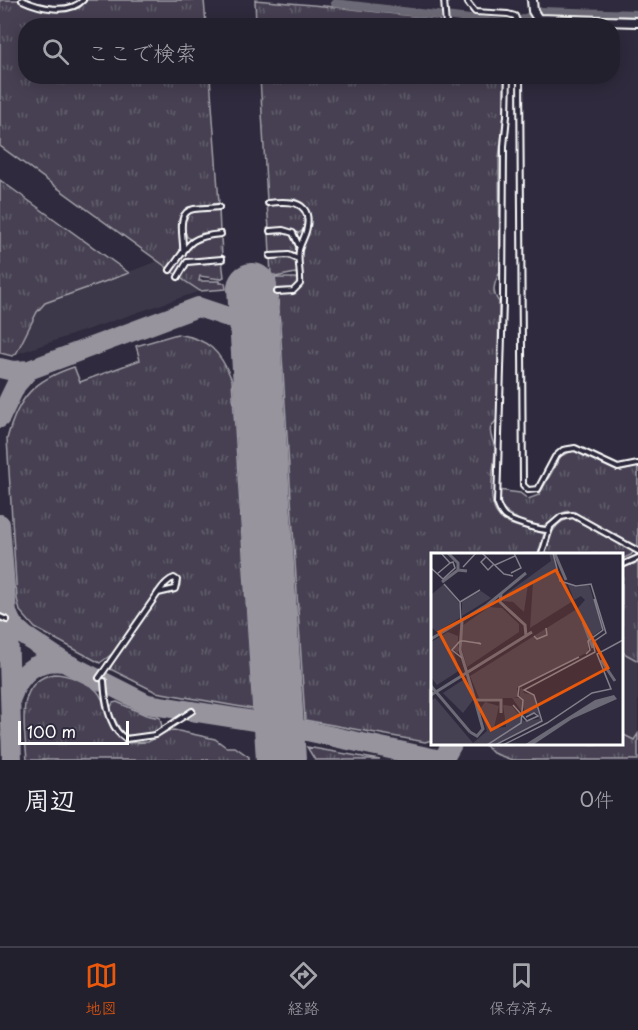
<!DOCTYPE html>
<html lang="ja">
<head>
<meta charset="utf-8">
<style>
	:root { --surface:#23202e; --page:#2f2d3a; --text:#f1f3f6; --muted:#a3a3aa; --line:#403e4a; --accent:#ea580c }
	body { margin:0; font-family:"Playpen Sans","Klee One",sans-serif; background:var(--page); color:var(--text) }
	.scale { position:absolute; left:18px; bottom:15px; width:111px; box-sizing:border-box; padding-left:6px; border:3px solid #fff; border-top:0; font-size:16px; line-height:21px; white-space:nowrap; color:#fff; -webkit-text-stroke:4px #2f2a3d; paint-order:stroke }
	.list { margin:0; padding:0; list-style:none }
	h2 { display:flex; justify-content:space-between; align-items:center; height:78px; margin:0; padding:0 24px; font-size:26px }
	h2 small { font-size:20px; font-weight:400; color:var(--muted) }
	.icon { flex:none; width:33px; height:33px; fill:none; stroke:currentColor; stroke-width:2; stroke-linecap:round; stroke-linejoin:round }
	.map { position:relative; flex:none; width:638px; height:760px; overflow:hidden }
	.search { position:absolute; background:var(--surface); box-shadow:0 3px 15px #0003; left:18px; right:18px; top:18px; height:66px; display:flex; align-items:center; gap:15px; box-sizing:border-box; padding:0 21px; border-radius:24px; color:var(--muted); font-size:22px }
	.sheet { height:186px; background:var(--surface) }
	nav { display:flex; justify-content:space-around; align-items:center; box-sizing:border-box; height:84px; border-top:2px solid var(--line); background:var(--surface); font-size:16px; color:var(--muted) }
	nav a { display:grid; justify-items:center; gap:3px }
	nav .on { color:var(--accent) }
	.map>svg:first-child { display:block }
	.built { fill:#3c3749 }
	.grass { fill:url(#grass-tufts); stroke:#a2a0a8; stroke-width:1.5 }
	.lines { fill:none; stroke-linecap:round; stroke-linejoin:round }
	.canal { stroke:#6d6a77; stroke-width:8 }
	.taxiway { stroke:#97949e; stroke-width:20 }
	.runway { stroke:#97949e; stroke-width:50 }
	.service-casing { stroke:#fff; stroke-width:8 }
	.minor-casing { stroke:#fff; stroke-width:12 }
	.service { stroke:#2f2a3d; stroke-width:4 }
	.minor { stroke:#2f2a3d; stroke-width:8 }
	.inset-river { fill:none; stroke:#6d6a77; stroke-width:3 }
	.inset-road { fill:none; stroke:#827f8b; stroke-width:1.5 }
	.view { fill:#e8590c; fill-opacity:0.15; stroke:#e8590c; stroke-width:3 }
	.inset-edge { fill:none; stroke:#fff; stroke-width:3 }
</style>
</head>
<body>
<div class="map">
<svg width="638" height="760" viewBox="0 0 638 760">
	<defs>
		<pattern id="grass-tufts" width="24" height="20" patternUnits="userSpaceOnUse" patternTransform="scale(1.5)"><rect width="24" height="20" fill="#464152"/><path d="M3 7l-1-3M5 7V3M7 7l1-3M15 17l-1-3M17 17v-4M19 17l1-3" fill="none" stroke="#625e6c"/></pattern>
	</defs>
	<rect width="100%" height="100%" fill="#2f2a3d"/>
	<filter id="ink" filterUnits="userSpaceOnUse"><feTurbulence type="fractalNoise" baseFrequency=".0167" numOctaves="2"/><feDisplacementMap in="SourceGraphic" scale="12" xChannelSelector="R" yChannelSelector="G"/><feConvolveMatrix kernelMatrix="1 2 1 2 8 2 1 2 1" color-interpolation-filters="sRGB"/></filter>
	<g filter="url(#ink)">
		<path class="built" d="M158 261 200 291 16 354 37 312 45 303Z
			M622 652 638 661V734L635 740 622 734Z"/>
		<path class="grass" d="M0 0H19L30 6 63 11 79 8 87 0H204L206 25 26 26V76L210 77 219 203 186 209C174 226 187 238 181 253 178 258 173 264 169 269L0 146Z
			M255 0 335 7 439 19 441 25H256Z
			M260 77H504V116L499 158 500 272C494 283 491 292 499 302L497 420C496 421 492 425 491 427 488 436 495 442 495 449 495 470 483 507 504 521 512 527 533 530 544 534L538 554H432V740L425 742 305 720 278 293 294 292 301 284 300 255 309 232 308 211 303 203 295 199 267 201Z
			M0 180 129 273 45 303 37 312 16 354 12 356 0 353Z
			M286 203C302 206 306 213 304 229L299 233 283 228H269L267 204Z
			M219 208 220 232 203 233 191 239 187 237 183 225 189 213Z
			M282 231 292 234 296 242V256L290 254 270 255 269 233Z
			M221 236 222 257 186 261 178 276 171 271 190 245 202 237Z
			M289 256C300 260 298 271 299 281L292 289 277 291 275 278H297L296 273 275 277V275H271L270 257Z
			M222 260 224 277 220 279 200 276 199 281H220V283H225L226 289 200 291 179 277 188 263Z
			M177 334C209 339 220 351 232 380L253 709 156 692 110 669 114 658 158 595 177 590 180 585 179 579 174 576C157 580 130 636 116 651 111 655 105 659 100 663L35 628 20 611 17 599 7 439C18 397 34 380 74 367L80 382 140 360 136 346Z
			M574 450 613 469 620 471 638 467V547L569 511C560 512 557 518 549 523 536 532 512 517 501 508L498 490 520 493 528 499 539 495 561 456Z
			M574 518 634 551 631 555 622 559V554H544C549 538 554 519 574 518Z
			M638 562V661L622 652V568Z
			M54 674C66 674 89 682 97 691 109 704 107 733 126 743L148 742 168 731 174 730 215 739 226 747H235L249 757V760H27C25 731 13 681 54 674Z
			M117 702 146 715 160 718 162 727C151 735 136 738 122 734L110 709 113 703Z
			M622 734 634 740 638 734V760H512L493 753 484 744H622Z
			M307 747 380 760H315Z"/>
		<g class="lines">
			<path class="canal" d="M335 3 512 24 541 11 638 14"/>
			<path class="taxiway" d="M0 368 13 371 29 370 198 307 255 326
				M0 418 16 385 29 370
				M0 524 8 626 12 760
				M7 613 12 624 25 636 64 662 147 704 279 725 441 760
				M11 698C20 672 36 659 64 662
				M443 760 452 744"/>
			<path class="runway" d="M252 288 281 760"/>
			<defs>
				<path id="service" d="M22 0C39 8 69 15 83 0
					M444 0 446 26
					M467 0 468 3 475 12 508 14 515 16 519 26
					M508 76 507 116 504 146 503 302 497 503C499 508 500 512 504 516 511 522 536 529 546 530L561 517 573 515 638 551
					M520 76 523 485 528 490 538 489 555 457 563 450 575 448 618 468 638 464
					M268 203C286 201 312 199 307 227 306 235 301 242 299 250 297 261 301 273 300 284L293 291 277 292
					M270 231 283 230 293 233 299 246
					M183 253C185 240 174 212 194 209 202 208 211 208 219 207
					M270 256 289 255 298 259
					M170 270C189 245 187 237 221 234
					M178 277 187 262 222 259
					M542 554 550 528
					M622 565 638 558
					M0 617 7 620
					M99 678 158 593C162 587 167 580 174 578L177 580 175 589 158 593
					M104 681C105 699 108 729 126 739L155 735 192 711"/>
				<path id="minor" d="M532 0 533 11 538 19 638 22"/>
			</defs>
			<use href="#service" class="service-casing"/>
			<use href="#minor" class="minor-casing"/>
			<use href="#service" class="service"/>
			<use href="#minor" class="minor"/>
		</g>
	</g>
	<g transform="translate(431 553)">
		<rect width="192" height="192" fill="#2f2a3d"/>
		<path d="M118 0H122L128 27 135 30 142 48 99 75 102 29 97 31 93 59 82 49 71 48V44L120 8ZM136 29 146 34 158 31 171 76 159 85 147 55 154 47 150 43 143 47ZM13 31 28 50 29 65 6 79 0 74V42ZM50 38 60 45 31 63V49ZM58 54 71 55 88 71V79L36 114 31 97V73ZM146 56 158 86 157 99 86 135 87 144 82 145H88L90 133 93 140 103 142 110 168 62 192H0V148L4 145 42 190 56 178 49 156 54 149 68 153 63 175 75 174 72 152 81 153 93 168 108 166 106 160 93 161V154L91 159 81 145H48L39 123ZM17 79 27 83V100L21 95 29 117 6 132 0 124V89ZM35 125 42 147 32 160 12 140Z" fill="#464152"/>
		<path d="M183 142 186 146 141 166 102 192H93L164 147Z" fill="#6d6a77"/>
		<path class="inset-river" d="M17 0 27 10V17M124 1 135 27M11 29 27 17 36 18M70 41 69 49 94 72 95 83M31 68 29 97 44 147H70V160M152 69 162 95M0 86 56 52 95 20M170 107 184 128M0 133 39 179M0 142 101 79M39 179 46 183 52 176 44 147"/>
		<path class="inset-road" d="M51 0 73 21 82 23M55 4 50 9 57 17 63 11M64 12 84 3M32 14 45 0M0 15 12 26 24 15 22 9 19 10M80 20 90 15 83 0M6 21 19 10 10 0M13 31 29 49 30 69M29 49 49 37M103 83 106 86 116 82 115 75M29 88H33L46 90H48L50 91 46 90M29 88 21 97 31 105M155 101 159 97 157 88 172 77 163 46M82 152 96 168 107 163 103 160 95 164M56 192 90 170 92 147 87 143 88 134 148 104M64 192 111 168 103 142 93 137 164 99 162 89 175 80 160 31 145 33 129 28 122 0M72 192 116 170 161 140 180 136 166 101 192 87"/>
		<path class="view" d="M125 17 177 115 60 177 8 79Z"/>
		<rect width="192" height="192" class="inset-edge"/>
	</g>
</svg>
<div class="scale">100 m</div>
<div class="search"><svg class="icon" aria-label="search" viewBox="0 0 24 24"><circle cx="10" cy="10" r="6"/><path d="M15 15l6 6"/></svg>ここで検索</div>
</div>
<section class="sheet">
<h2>周辺<small>0件</small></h2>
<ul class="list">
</ul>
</section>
<nav>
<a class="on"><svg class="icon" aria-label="map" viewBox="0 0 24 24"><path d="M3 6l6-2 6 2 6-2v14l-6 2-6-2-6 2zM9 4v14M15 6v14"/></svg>地図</a>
<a><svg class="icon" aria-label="directions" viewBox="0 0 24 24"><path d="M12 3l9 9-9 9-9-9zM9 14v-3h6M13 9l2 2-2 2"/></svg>経路</a>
<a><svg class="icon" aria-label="saved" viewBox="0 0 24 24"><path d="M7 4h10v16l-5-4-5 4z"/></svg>保存済み</a>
</nav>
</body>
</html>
